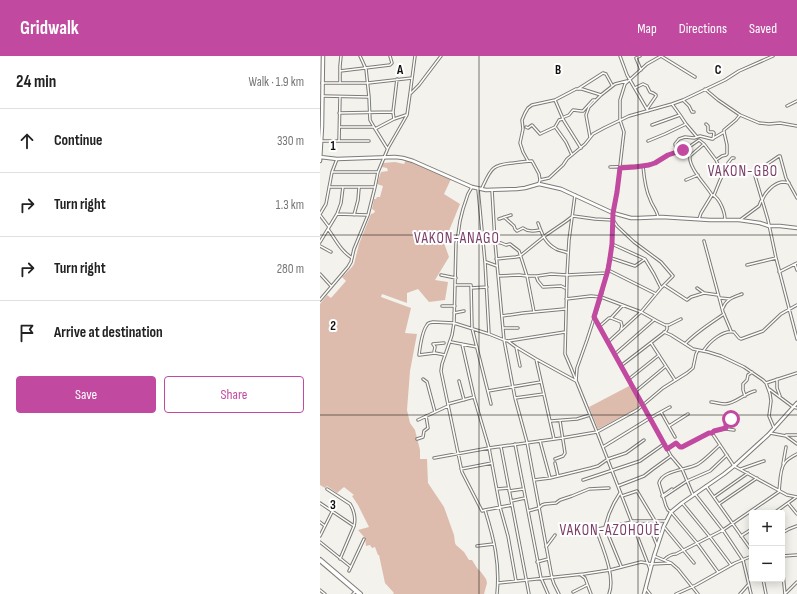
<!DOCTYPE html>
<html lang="en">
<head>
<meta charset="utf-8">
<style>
	:root { --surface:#fff; --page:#f2f2f2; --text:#222; --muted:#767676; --line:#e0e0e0; --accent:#c14aa0 }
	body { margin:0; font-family:"Sofia Sans Condensed",sans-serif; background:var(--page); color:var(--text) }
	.controls { position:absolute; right:12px; bottom:12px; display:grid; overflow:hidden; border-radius:4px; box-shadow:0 2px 10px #0003 }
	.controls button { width:36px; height:36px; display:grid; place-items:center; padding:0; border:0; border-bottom:1px solid var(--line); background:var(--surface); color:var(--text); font:20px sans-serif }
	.stop { position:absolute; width:12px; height:12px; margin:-9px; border:3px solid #c14aa0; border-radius:50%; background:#fff }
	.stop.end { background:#c14aa0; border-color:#fff; box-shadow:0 1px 4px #0008 }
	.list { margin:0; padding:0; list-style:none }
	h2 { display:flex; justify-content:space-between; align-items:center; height:52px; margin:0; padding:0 16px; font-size:17px }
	h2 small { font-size:13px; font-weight:400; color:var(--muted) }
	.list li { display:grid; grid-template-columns:26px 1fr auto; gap:12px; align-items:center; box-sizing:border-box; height:64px; padding:0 16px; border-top:1px solid var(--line) }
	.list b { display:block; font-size:15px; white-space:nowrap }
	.list em { font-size:13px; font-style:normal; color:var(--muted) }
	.actions { display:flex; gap:8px; padding:12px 16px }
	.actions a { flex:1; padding:9px 0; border:1px solid var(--accent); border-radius:4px; text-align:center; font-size:14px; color:var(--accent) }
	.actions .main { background:var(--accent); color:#fff }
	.icon { flex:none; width:22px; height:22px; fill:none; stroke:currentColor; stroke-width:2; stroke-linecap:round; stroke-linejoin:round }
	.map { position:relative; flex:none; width:477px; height:538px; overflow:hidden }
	header { display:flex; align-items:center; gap:24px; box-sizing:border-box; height:56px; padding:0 20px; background:var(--accent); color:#fff }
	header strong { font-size:19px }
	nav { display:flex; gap:22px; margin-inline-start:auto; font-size:14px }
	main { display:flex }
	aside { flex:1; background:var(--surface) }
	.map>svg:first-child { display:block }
	.green { fill:#ddbcad }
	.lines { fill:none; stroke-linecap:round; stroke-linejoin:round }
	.street-casing { stroke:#7d7b76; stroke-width:3.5 }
	.secondary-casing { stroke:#7d7b76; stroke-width:4.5 }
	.highway-casing { stroke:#7d7b76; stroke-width:6 }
	.street { stroke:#fff; stroke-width:1.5 }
	.secondary { stroke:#fff; stroke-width:2.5 }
	.highway { stroke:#fff; stroke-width:4 }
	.route { stroke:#c14aa0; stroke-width:5 }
	.grid { fill:none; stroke:#0f0f0d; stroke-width:1; stroke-opacity:0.55 }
	.labels { text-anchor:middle; stroke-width:4; stroke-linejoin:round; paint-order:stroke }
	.quarter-label { font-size:15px; letter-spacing:1px; fill:#7b3f68; stroke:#fff }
	.grid-label { font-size:13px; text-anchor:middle; font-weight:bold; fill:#0f0f0d; stroke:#fff; stroke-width:4; stroke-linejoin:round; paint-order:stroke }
</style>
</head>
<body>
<header>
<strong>Gridwalk</strong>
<nav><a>Map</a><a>Directions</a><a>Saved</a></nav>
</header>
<main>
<aside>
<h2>24 min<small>Walk · 1.9 km</small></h2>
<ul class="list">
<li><svg class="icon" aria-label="ahead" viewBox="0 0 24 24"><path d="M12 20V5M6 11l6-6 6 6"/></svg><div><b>Continue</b></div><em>330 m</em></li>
<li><svg class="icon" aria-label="right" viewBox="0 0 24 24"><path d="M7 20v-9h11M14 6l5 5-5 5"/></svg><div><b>Turn right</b></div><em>1.3 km</em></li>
<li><svg class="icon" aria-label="right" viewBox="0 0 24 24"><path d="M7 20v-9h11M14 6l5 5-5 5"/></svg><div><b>Turn right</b></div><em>280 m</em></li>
<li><svg class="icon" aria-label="arrive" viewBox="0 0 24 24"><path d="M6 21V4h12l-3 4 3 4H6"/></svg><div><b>Arrive at destination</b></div></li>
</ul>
<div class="actions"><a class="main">Save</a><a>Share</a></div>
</aside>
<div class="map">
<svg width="477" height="538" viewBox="0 0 477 538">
	<rect width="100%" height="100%" fill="#f4f2ec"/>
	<path class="green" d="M86 104 97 108 131 123 124 138 140 148 124 187 129 201 115 224 128 226 125 244 109 246 98 233 87 237V247L62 238 61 241 91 252 85 277 97 278 90 315 87 354 90 367 95 374 100 394V403H107L108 427 124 451 134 479 135 487 136 489 144 496 149 504H152L157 512 161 516 166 523 167 527 164 538H73L74 537 65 527 59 499H58L55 491 52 492 50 489 46 490 45 482 38 474 49 471 38 449 32 440 34 439 24 431 17 437 7 430 5 432 0 429V248L7 239 11 242 26 225 22 221 32 211 34 208 39 188 51 158 54 157 55 155 52 153 54 143H56L57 141H60L63 130 57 128 61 116 68 115 67 112 62 111 63 107 75 106 84 108Z
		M311 329 321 348 316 353 278 373 269 351Z"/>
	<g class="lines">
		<defs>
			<path id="street" d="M40 0 46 13 49 41 50 64 54 71 67 92
				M300 0 307 19 328 55
				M320 0 316 2 321 14
				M20 15 70 9 72 7 70 0
				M2 27H48L92 22
				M20 27V10L21 0
				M315 32 323 28 327 30 330 36 333 37 336 39V40L327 53
				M258 33 283 17 286 18 292 29V30
				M385 33 398 44 420 59
				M91 37 99 29 121 0
				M3 40 49 41
				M235 44 244 65 261 92
				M363 44 369 50 372 56H374
				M467 50 477 45
				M19 57 73 56
				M360 59 366 68
				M244 61 249 59 253 54 261 55H263L273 44H275
				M74 63 73 56 77 23
				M386 68 388 70V75L389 76H393L394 77 393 83
				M332 69 360 59 352 48
				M20 71H54
				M206 71 208 72 212 69 220 78 222 77 235 71 239 64 243 63
				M236 72 246 86 252 99
				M55 73 74 63 86 59
				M270 81 266 59 269 51 281 39 295 28 307 25
				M2 85H49
				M19 85 20 41
				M328 85 345 78 366 68 377 81
				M384 88 396 104
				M357 96 366 93 379 84 384 88 370 100C368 111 386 129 392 139L381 157 379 163
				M208 105 203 96 200 87 203 73 202 64 205 57 208 52 212 49 235 44 256 33H262L281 39
				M323 110C324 121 325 133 330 143 332 150 337 154 338 161
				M290 111 323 110 335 107 348 99 357 96 355 88 359 83 365 81 374 82 380 80 392 83 404 76V74L416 64 420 59 439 67 449 68 460 67 477 70
				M409 111 408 107 412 102H414
				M440 113 459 100H460L466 122 477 142
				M12 116H58
				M403 119 396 104 402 100 406 99 407 98V89L404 76
				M435 120 448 164 456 202 477 283
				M366 124 378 119
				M219 127 220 124 229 122 243 109 247 103 265 88 273 78 284 72 309 60 352 48 363 44 405 24 419 15 453 0
				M9 131H55
				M152 131 148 138 143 153 140 165 138 179 136 187 135 229 134 267 132 279 122 308 121 315 142 416 162 455 165 454C174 483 180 507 177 538
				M162 132C171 113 171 109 193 107 200 106 206 105 212 105L219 118 220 124
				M158 133 165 206 169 278
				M172 134 175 186 184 284 195 342 207 386 232 522 234 528 239 538
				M255 139 249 184 247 219 245 298 251 312 277 376 330 513
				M393 139C400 143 405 156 405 164
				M394 139C397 133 403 112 410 111 414 110 417 112 420 111
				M0 158 6 148 12 116 17 103
				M17 158 47 159
				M0 159 9 171
				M34 159 38 144 39 132
				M184 161 194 170 195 173 197 175 203 172C208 176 214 175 220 174
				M179 163 191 159
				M420 164 439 150 441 145H442C444 137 454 127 462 126 464 126 466 126 469 127
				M218 167C222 178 225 187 236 193 239 195 244 195 248 197
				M8 173C16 184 20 194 32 202
				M138 179 181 187 186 189 190 188 199 195 207 220H216L218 225 223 231 241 230 245 232
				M384 185 403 256 411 275
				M0 186 17 158 21 147 23 131
				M292 188 325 203 334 218 341 232
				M0 190 11 196
				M291 202 315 210 325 203
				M176 203 196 201 200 200 226 179 245 166 253 160 275 163 293 164 297 170 314 186 341 206 353 220 341 232 321 256 288 286
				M166 206 177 210
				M475 208 477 214
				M427 209 456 202
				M288 214 336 238
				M459 216 477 207
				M0 218 11 230
				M121 219 136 222
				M178 220 199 219 207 220 214 256
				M217 220 231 218 247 219 287 217
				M135 229H151L152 272 171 348
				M344 229 367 244 371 241 384 237 398 239
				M151 232 167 231
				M377 232 384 237
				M400 242 410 243
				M246 243 271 240 281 241 321 256 337 265 345 269H349L361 263
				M0 244 28 211 31 206 34 193 48 159 55 131 58 116 68 92 87 59 90 38 95 0
				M122 250H135
				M403 252C406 243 414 241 422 238
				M134 257 144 255
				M182 260 203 257 245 253
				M274 261 351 400 362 413 373 439
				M291 262 301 266 302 270 301 273
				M279 269H281L289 262H291L303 249
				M183 272H198
				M344 276 351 279 373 293 388 296 401 300 424 311 443 324 446 327 450 338 451 345 449 360 454 372
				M188 285 245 276
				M131 286 157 291
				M331 287 355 324
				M142 288 154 341 169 392 180 451 188 480 196 525
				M365 288C376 276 391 267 404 258
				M196 291 200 310
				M384 294C390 285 403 274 414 276L419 282 421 283 443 275 461 258 477 249
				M115 297 114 296 115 291 113 288 124 287
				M295 298 334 264
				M125 299 115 297 99 299C100 291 102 275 107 269 108 266 110 267 113 266L134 267 169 278 184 284 188 285 196 291 216 303 256 325 257 312 267 284 281 241 290 202 292 188 293 157 297 136 303 84 304 76 300 64V44L305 28 327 8 341 0 375 21
				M216 303 234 383
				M302 309 346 275 347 273V269
				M103 323 107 326 115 356
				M309 323 339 299
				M457 323V332L460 340
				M139 325 144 344
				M446 327 477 317
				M449 333 473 351 477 352
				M168 335 221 326
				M316 335 346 310
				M425 340 423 334V328L427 324 428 319 432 316
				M195 342 224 338
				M391 346C395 346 400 348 405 348 415 348 425 337 435 335
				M128 348 154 341
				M341 356 355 381
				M411 363 406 365V373L414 374
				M98 364 128 350
				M231 365 257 363 270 359
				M349 370 368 358
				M392 377 394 375 406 372
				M450 377 466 380 477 388
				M466 379H477
				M97 383 103 381 104 375 108 372 106 360
				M220 385 230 422
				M195 388 221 522 228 538
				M181 391 209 538
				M283 391 330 362 350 351
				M347 393 356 387 360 391H362L389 377H392L414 410 467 439 477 441
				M114 402 169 392 242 382 277 376 317 354 343 332 367 317 373 312 376 298 378 294
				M235 403 243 400 245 397 240 365
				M235 407 238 420
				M463 408 466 391
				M141 413 172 407
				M421 413 438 407 444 405
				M214 424 230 422 271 412 278 410 288 403 306 397 324 384
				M263 424 320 405 344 388
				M298 430 324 420 333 413 351 400
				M386 430 432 495
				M7 433 30 448C34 454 36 463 34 470L20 503
				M177 433 189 432
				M189 435 203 433
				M459 435C460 428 460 413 464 408 466 404 473 400 477 398
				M300 437 294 447 289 458 285 471 301 510
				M375 438 403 474 423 504 431 538
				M302 440 317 435 335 465
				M342 440 352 433
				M343 441 367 425 390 415 407 399
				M394 441 428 417
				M191 445 205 442
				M0 447 34 470
				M468 447 477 458
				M363 448 390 481 411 509
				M399 448 437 422
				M165 454 192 449
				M208 455 219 452 222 449 225 448 236 447 240 444 252 440 269 433 289 432
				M454 457 475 442
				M311 465H346
				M327 465 337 489
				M0 466 5 470
				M345 472 374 507
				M267 473 273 474 312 466
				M276 473C282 490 296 521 289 538
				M462 477 469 473 477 470
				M0 480 12 456
				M421 480 432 473
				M0 486 31 511
				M157 490 174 488
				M226 491 235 479
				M334 500 351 507 358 513 378 538
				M462 500 477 499
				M344 504C347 501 352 498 356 498L403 474 460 435
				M217 506 228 503
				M462 508 465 538
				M29 515 44 483
				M398 516 377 487 351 456 348 454 346 450 339 427C342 414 368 414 378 408 386 403 393 395 400 389
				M261 519 265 522 271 538
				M443 523 446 538
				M178 527 264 518 290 514 321 506 332 508 351 507
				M326 533 330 538
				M0 534 5 538
				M253 536 267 529
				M466 537 477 526
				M33 538 35 536
				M356 538 376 529 415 507 432 500
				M420 538 428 529"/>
			<path id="secondary" d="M0 101 17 103 75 101 83 102 93 105 152 131 166 134 197 133 205 132 219 128 241 133 293 157 311 162H319L342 161 390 164H419L440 167 449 170H460L477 172
				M0 105 2 70 3 0
				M324 538 334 500 344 470 351 456 362 447 404 418 414 410 448 379 477 347"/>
			<path id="highway" d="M0 504 40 538"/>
		</defs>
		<use href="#street" class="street-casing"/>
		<use href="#secondary" class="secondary-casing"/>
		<use href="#highway" class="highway-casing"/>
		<use href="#street" class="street"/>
		<use href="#secondary" class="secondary"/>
		<use href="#highway" class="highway"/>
	</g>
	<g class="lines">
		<path class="route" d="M363 94 348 99 335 107 329 109 315 111 300 112 297 136 293 157 292 188 290 202 288 214 274 261 347 393 356 387 360 391H362L389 377H392L394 375 406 372V366L411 363"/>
	</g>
	<path class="grid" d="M159 0V538M318 0V538M0 179H477M0 359H477"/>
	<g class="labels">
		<g class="quarter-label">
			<text x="423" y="120">VAKON-GBO</text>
			<text x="137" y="187">VAKON-ANAGO</text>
			<text x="290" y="479">VAKON-AZOHOUÈ</text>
		</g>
	</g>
	<g class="grid-label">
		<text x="80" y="18">A</text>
		<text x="238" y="18">B</text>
		<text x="398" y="18">C</text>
		<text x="13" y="94">1</text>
		<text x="13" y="274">2</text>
		<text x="13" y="453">3</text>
	</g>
</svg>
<div class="controls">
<button>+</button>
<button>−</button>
</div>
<div class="stop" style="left:411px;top:363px"></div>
<div class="stop end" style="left:363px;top:94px"></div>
</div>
</main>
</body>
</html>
